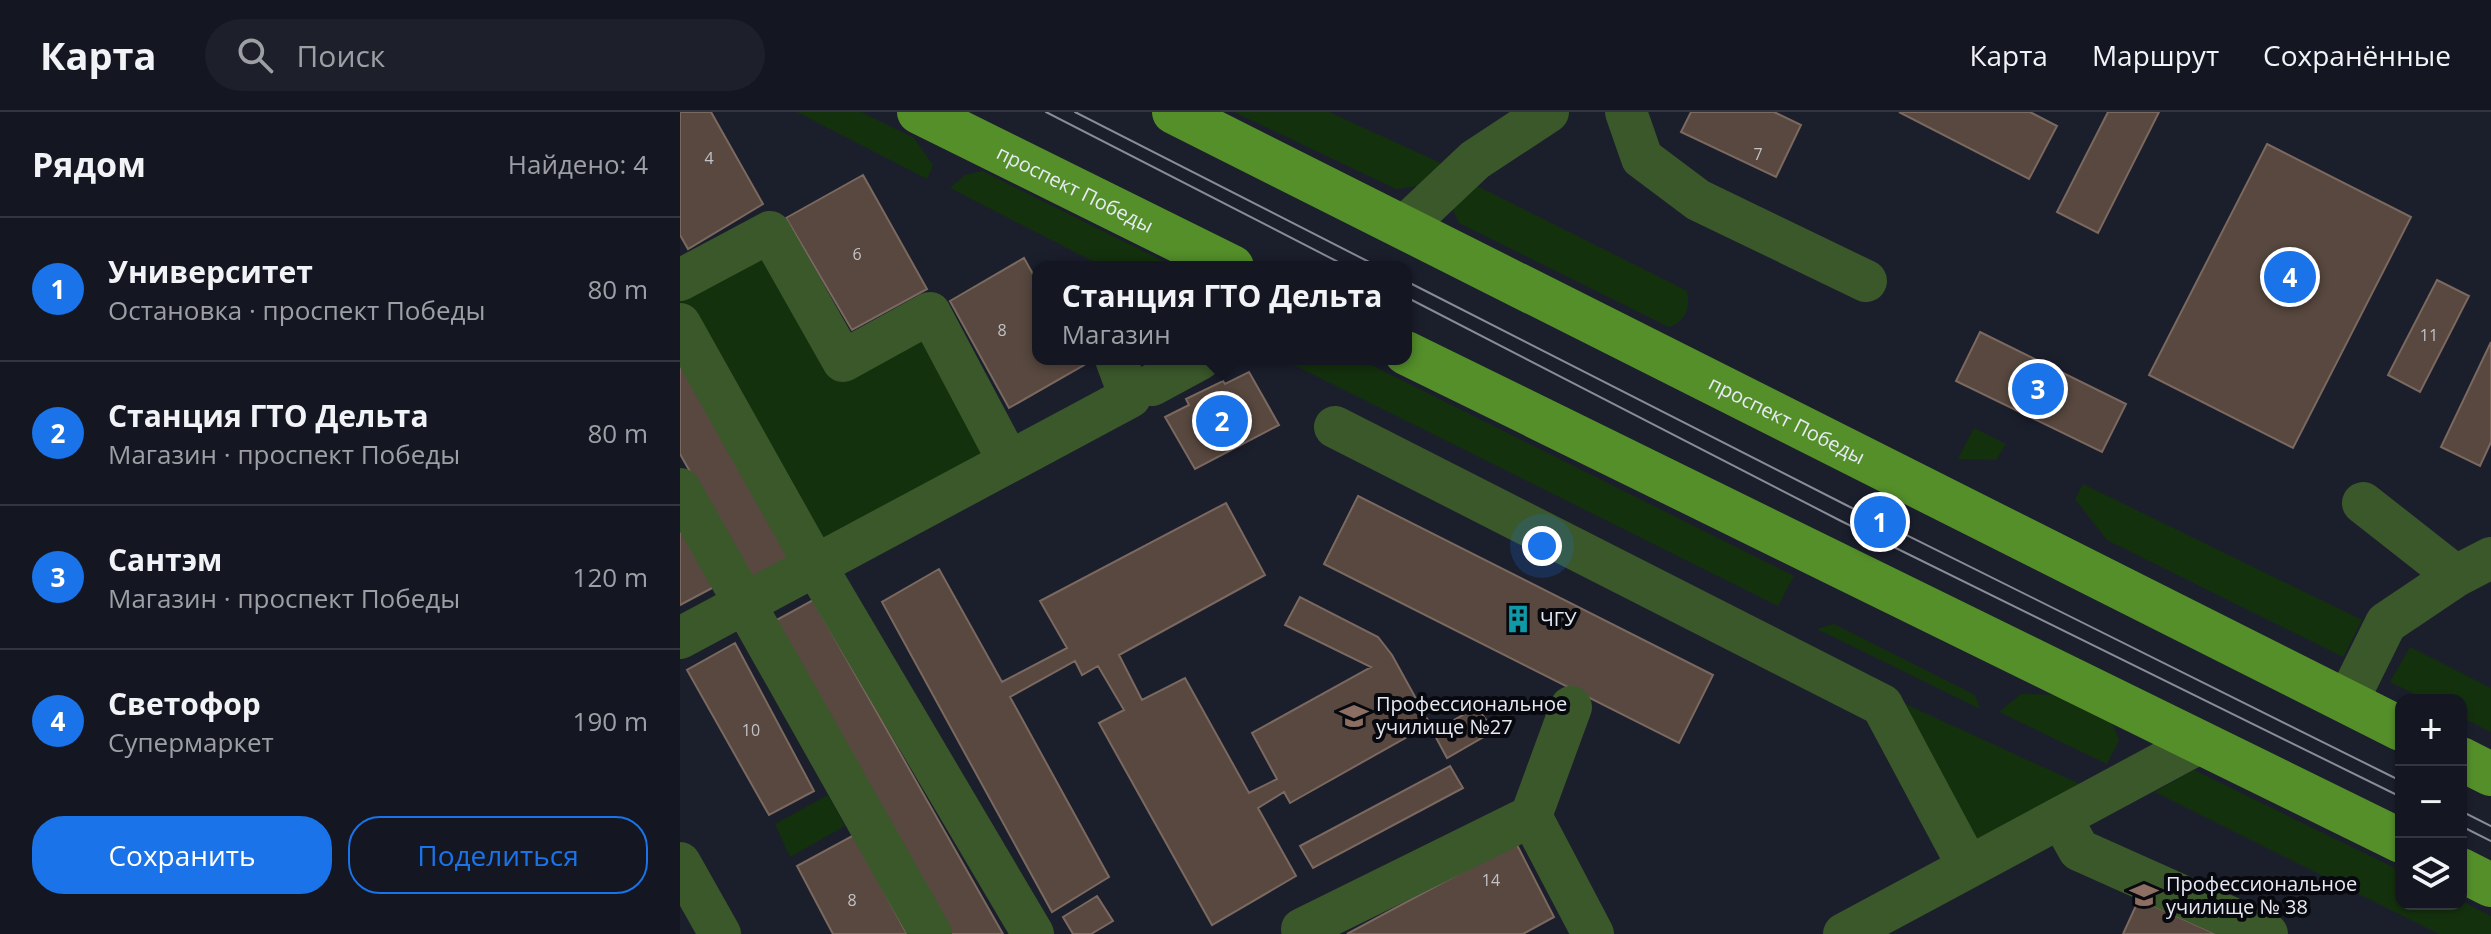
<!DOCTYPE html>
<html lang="ru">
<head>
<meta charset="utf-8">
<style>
	:root { --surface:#141721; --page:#1d202a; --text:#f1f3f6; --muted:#9d9fa5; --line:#33363f; --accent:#1a73e8 }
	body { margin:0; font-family:"Open Sans",sans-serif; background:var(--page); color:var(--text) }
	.controls { position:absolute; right:24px; bottom:24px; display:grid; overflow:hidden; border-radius:16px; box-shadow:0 2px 6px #0004 }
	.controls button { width:72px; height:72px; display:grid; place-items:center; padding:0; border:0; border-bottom:2px solid var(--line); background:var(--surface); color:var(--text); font:40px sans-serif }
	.you { position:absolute; left:862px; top:434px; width:28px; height:28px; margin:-20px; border:6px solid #fff; border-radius:50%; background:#1a73e8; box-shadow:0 0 0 12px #1a73e833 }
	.badge { display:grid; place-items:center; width:52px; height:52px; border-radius:50%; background:var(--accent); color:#fff; font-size:26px; font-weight:700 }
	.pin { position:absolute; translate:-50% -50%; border:4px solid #fff; box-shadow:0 2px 8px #0006 }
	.popup { position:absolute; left:352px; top:149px; width:380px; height:104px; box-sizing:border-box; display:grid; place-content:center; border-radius:16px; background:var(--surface); filter:drop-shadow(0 2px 6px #0005); font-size:26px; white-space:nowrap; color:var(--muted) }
	.popup b { font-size:30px; color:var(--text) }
	.popup::after { content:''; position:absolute; left:50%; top:100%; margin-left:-16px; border:16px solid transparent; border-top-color:var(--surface) }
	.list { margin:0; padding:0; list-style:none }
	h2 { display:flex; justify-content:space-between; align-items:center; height:104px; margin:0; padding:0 32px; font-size:34px }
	h2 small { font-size:26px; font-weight:400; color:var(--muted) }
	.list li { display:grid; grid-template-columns:52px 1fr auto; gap:24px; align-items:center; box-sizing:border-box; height:144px; padding:0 32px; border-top:2px solid var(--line) }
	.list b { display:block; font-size:30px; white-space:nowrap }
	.list p { margin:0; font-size:26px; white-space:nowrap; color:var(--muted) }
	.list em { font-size:26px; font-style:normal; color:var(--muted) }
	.actions { display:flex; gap:16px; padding:24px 32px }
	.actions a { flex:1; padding:18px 0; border:2px solid var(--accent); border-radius:32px; text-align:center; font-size:28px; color:var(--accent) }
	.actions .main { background:var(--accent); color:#fff }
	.icon { flex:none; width:44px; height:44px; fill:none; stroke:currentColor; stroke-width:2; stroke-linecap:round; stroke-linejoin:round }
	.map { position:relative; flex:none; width:1811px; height:822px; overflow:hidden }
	header { display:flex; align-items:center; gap:48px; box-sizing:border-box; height:112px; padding:0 40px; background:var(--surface); border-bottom:2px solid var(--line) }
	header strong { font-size:38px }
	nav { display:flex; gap:44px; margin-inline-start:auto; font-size:28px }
	.search { width:560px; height:72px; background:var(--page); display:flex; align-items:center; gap:20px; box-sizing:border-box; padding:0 28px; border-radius:44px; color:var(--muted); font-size:30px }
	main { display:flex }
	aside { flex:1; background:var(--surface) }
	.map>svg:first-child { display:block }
	.green { fill:#14310d }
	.building { fill:#58483f; stroke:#7b6960; stroke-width:2 }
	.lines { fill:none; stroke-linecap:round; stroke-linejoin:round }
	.minor { stroke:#3b582b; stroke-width:42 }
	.major { stroke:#548f2a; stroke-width:44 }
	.tram { stroke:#888c97; stroke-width:2 }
	.labels { text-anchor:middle; stroke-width:8; stroke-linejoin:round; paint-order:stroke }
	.number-label { font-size:16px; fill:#c3c2c6 }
	.street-label { font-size:20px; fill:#e7eaf3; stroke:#08090f }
	.poi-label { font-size:20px; fill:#e7eaf3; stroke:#08090f; text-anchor:start }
</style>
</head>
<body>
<header>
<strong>Карта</strong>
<div class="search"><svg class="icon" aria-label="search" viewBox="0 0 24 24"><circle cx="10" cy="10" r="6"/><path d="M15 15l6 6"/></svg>Поиск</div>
<nav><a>Карта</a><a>Маршрут</a><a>Сохранённые</a></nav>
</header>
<main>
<aside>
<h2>Рядом<small>Найдено: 4</small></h2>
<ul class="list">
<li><span class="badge">1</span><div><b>Университет</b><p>Остановка · проспект Победы</p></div><em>80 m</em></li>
<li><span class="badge">2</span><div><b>Станция ГТО Дельта</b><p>Магазин · проспект Победы</p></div><em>80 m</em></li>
<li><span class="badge">3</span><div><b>Сантэм</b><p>Магазин · проспект Победы</p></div><em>120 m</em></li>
<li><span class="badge">4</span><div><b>Светофор</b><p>Супермаркет</p></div><em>190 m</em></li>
</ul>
<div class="actions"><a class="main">Сохранить</a><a>Поделиться</a></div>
</aside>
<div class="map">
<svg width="1811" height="822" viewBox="0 0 1811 822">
	<rect width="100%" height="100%" fill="#1b1f2c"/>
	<path class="green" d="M117 0H181L234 26 253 53 247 67Z
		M554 0H649L765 53 746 73 716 77Z
		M302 59 495 155H424L270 76 285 63Z
		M797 74 1007 179C1011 196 1005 210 989 215L779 111 773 98 777 88Z
		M88 133 160 260 246 215 314 347 139 435 0 193V177Z
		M602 247H679L1114 464 1098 494Z
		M1294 316 1326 332 1316 348 1278 347Z
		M1403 372 1682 508 1663 545 1427 428 1395 387Z
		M1154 512 1295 583 1300 597 1137 517Z
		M1730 535 1811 576V620L1781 605V588H1747L1710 570Z
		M1341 582 1376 583 1432 611 1439 628 1427 652 1319 600Z
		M1221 590 1402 673 1294 729Z
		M1514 658 1721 759V792H1781V789L1811 804V822H1759L1475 680Z
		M148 683 165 714 110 745 95 712Z"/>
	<path class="building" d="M0 0H31L83 92 8 137 0 123Z
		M1011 0H1094L1121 13 1096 65 1001 20Z
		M1219 0H1350L1377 14 1349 67Z
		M1428 0H1479L1418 121 1377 100Z
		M1587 32 1731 105 1613 336 1469 263Z
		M183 63 247 177 172 218 106 106Z
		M344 146 358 171V247H401L404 253 329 296 270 189Z
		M1757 168 1789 184 1740 280 1708 263Z
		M1300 220 1446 292 1422 340 1276 269Z
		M1811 230V330L1800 354 1761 335Z
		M0 248 111 447 71 468 0 342Z
		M569 260 599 313 515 357 485 305 509 293 506 287 543 269 545 272Z
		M678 384 1033 563 999 631 644 452Z
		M546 391 585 463 439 543 462 588 505 566 569 681 597 667 572 621 691 555 605 513 620 485 698 525 712 543 750 612 610 691 604 680 578 696 616 764 532 813 419 611 444 598 418 554 402 563 395 549 330 585 429 765 372 800 202 490 259 457 322 570 387 536 360 489Z
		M0 412 34 475 0 493Z
		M133 488 323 822H270L93 510Z
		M55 531 134 679 89 703 7 558Z
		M797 595 814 619 767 646 753 620Z
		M770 654 783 676 633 756 620 734Z
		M174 723 227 822H153L117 754Z
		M836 731 874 805 843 822H667Z
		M417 784 433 809 411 822H393L383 805Z
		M1459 787 1536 822H1443Z"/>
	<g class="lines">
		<path class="minor" d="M946 0 962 46 1018 88 1186 169
			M725 114 795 48 868 0
			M0 168 90 120 163 249 250 201 329 350
			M0 212 135 453 353 822
			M472 273 520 247
			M655 315 1202 593 1288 754
			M0 377 251 822
			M1683 391 1776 464
			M0 526 450 285 436 247
			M1667 590 1706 511 1776 464 1811 446
			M891 595 851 704 913 822
			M1381 706 1399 738 1587 822
			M0 751 40 822
			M624 822 622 817 851 704
			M1164 822 1521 630"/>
		<g class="major">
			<path id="s1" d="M239 0 552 155"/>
			<path id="s2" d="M494 0 1721 617"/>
			<path d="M726 241 1721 729"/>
			<path d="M1781 647 1811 662"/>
			<path d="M1781 758 1811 773"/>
		</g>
		<path class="tram" d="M366 0 668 155
			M395 0 699 155
			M726 169 1168 394 1721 669
			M726 185 1161 409 1721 685
			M1781 699 1811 714
			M1781 714 1811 729"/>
	</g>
	<defs>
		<symbol id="building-bare" viewBox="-9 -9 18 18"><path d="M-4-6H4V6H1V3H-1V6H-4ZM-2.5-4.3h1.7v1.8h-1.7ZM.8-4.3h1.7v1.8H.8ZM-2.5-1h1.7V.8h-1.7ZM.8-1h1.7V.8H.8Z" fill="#0f9aa8" stroke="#08090f" stroke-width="2.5" paint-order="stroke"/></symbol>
		<symbol id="university-bare" viewBox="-9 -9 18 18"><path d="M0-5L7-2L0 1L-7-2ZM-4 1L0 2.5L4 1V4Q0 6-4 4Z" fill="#8d6e63" stroke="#08090f" stroke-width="2.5" paint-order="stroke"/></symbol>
	</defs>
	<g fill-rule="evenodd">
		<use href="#building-bare" x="818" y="487" width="40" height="40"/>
		<use href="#university-bare" x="654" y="584" width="40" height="40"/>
		<use href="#university-bare" x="1444" y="763" width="40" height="40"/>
	</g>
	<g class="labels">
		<g class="number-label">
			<text x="1078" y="48">7</text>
			<text x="29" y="52">4</text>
			<text x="177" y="148">6</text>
			<text x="322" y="224">8</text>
			<text x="1749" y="229">11</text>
			<text x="71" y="624">10</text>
			<text x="811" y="774">14</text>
			<text x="172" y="794">8</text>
		</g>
		<g class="street-label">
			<text dy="7" stroke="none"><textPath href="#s1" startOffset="174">проспект Победы</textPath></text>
			<text dy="7" stroke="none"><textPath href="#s2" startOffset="686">проспект Победы</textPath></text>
		</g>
		<g class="poi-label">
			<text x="860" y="514">ЧГУ</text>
			<text x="696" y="599">Профессиональное<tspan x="696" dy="23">училище №27</tspan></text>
			<text x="1486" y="779">Профессиональное<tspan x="1486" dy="23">училище № 38</tspan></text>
		</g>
	</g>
</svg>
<div class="controls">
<button>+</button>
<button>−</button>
<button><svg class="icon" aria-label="layers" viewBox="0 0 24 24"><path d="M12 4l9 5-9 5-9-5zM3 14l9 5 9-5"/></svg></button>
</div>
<div class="you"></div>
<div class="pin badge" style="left:1200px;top:410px">1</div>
<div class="pin badge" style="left:542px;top:309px">2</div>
<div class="popup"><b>Станция ГТО Дельта</b>Магазин</div>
<div class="pin badge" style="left:1358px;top:277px">3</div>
<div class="pin badge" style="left:1610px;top:165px">4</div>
</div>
</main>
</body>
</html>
